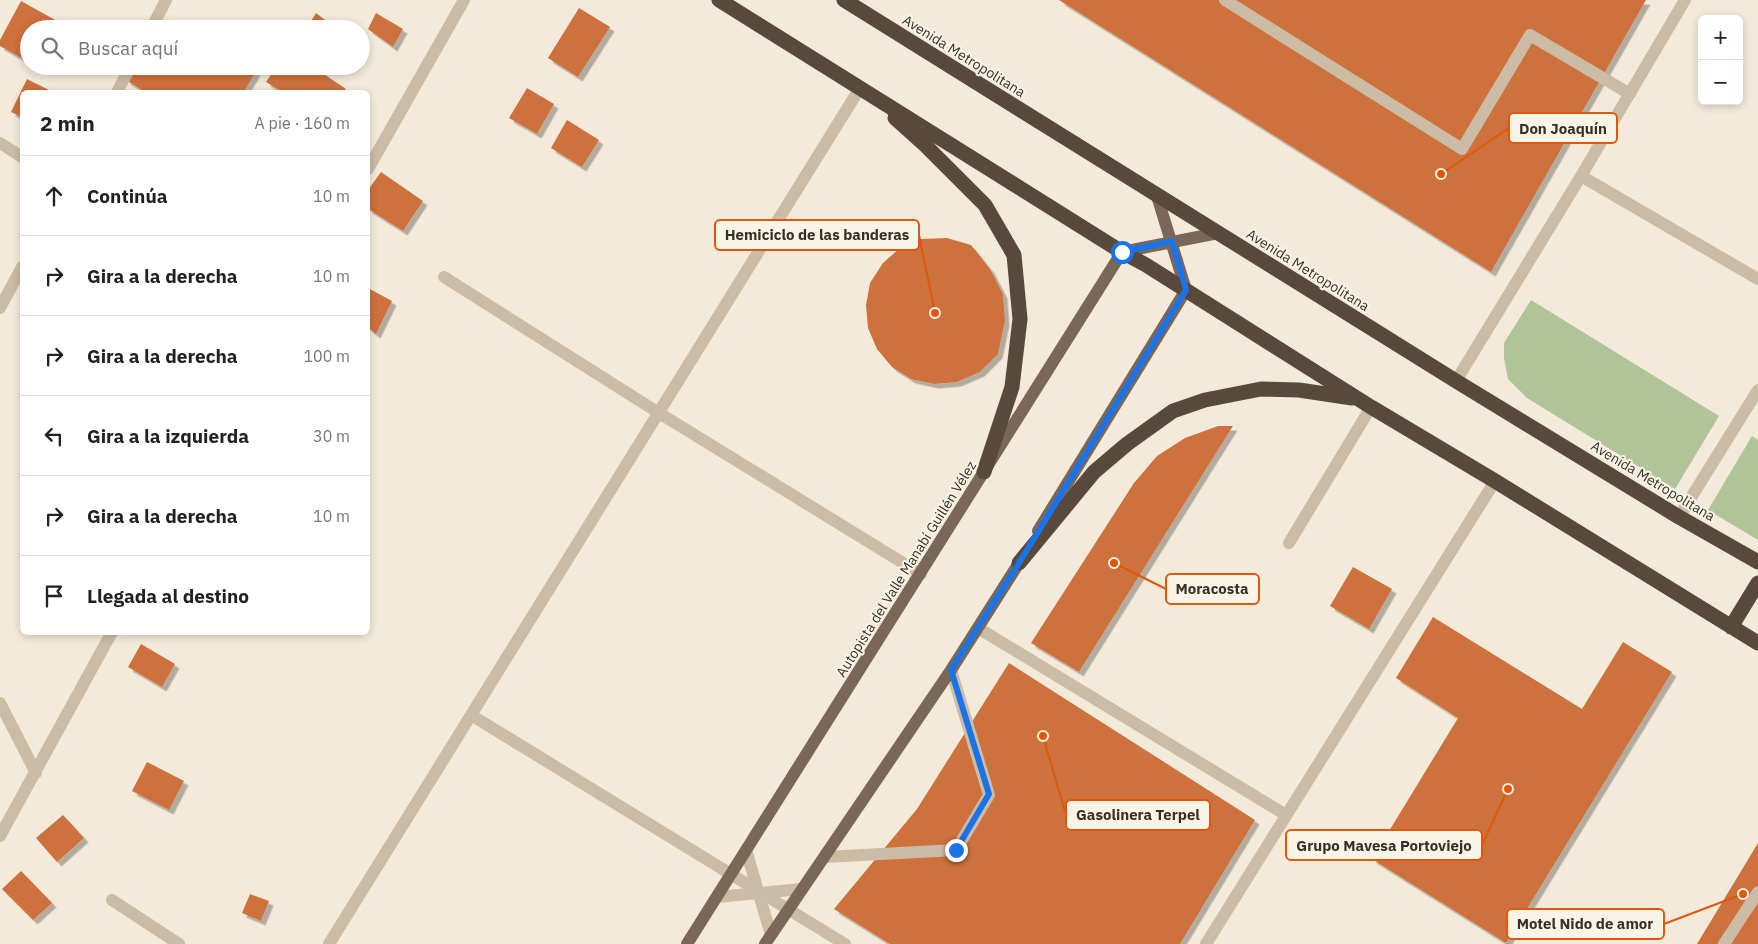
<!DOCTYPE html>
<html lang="es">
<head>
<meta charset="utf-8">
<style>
	:root { --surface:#fff; --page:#f6f6f6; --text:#202124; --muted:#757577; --line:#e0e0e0 }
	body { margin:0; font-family:"IBM Plex Sans",sans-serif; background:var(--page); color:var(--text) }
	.controls { position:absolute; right:15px; top:15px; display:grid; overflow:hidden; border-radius:8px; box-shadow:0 2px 8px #0003 }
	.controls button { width:45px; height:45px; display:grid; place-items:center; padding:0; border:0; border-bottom:1px solid var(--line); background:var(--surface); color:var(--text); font:25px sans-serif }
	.stop { position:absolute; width:15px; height:15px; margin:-11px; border:4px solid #1a73e8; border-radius:50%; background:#fff }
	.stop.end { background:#1a73e8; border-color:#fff; box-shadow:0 1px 5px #0008 }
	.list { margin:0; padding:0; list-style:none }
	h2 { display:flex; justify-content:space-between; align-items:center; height:65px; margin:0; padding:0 20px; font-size:21px }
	h2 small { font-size:16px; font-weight:400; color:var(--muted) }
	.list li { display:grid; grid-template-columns:32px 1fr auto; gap:15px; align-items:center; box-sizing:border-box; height:80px; padding:0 20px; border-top:1px solid var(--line) }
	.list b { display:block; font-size:19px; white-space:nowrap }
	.list em { font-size:16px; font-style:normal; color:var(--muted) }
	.icon { flex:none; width:28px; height:28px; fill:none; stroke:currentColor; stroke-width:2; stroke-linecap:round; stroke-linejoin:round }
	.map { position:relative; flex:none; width:1758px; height:944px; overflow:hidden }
	.search { position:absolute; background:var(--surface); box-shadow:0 2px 8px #0003; left:20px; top:20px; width:350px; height:55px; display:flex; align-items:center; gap:12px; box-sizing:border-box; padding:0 18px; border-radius:28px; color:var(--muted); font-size:19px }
	.panel { position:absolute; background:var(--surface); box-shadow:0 2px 8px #0003; left:20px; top:90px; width:350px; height:545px; border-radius:8px }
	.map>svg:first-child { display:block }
	.green { fill:#b0c399 }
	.building { fill:#cd713e; filter:url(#shadow) }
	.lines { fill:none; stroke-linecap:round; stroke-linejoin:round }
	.minor { stroke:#ccbba5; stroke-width:12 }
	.major { stroke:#7a6757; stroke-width:12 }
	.highway { stroke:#59493d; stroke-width:15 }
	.route { stroke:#1a73e8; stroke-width:6 }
	.labels { text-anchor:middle; stroke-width:4; stroke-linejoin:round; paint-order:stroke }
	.street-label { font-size:14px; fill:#372e27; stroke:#faf4e7 }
	.leader { fill:none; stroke:#df570d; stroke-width:2 }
	.callout-dot { fill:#df570d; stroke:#faf4e7; stroke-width:2 }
	.callout { fill:#faf4e7; stroke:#df570d; stroke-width:2 }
	.callout-label { font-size:15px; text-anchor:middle; font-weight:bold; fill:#372e27 }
</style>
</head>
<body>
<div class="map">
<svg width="1758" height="944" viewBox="0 0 1758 944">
	<defs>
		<filter id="shadow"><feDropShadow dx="4.5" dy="4.5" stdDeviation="0" flood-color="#0004"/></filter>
	</defs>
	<rect width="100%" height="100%" fill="#f3eada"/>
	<path class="green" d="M1531 300 1719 416 1675 489 1527 398 1508 379 1504 358V343Z
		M1752 436 1758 440V540L1708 510Z"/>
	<path class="building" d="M1059 0H1646L1491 272Z
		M21 1 57 21 53 29H29V62L0 46V40Z
		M579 8 610 27 578 77 548 58Z
		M316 13 329 23 326 29H306Z
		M376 13 403 29 393 47 368 29Z
		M134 66H248L256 71 244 92H145L126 80Z
		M277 66H312L346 89 344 92H282L266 82Z
		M27 79 53 92H22V117L11 112Z
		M527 88 554 104 537 134 509 118Z
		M567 120 599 140 582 167 551 148Z
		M381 172 423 201 403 231 368 209V190Z
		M947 238 971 245 990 269 1003 294 1005 321 998 354 980 372 957 382 934 384 911 379 892 367 877 349 868 328 866 305 870 283 883 263 900 248 921 239Z
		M368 288 392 301 376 334 368 328Z
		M1218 426H1233L1079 672 1031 643 1134 483 1157 456 1185 438Z
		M1353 567 1392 589 1369 629 1330 606Z
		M1433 617 1582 709 1623 642 1672 672 1506 943 1372 859 1458 718 1396 678Z
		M141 644 175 664 162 687 128 667Z
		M1009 663 1255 820 1180 944H890L834 909 917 809Z
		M147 762 184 781 169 810 132 791Z
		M63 815 84 838 57 862 36 838Z
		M1758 843V944H1697Z
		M21 871 52 903 33 920 2 889Z
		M250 894 269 901 261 921 242 913Z"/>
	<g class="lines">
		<path class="minor" d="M1225 0 1462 149 1530 35 1630 94
			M151 29 166 0
			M117 92 131 66
			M0 143 22 157
			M368 169 464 0
			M1581 176 1758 279
			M444 277 659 413 921 574
			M0 308 22 267
			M1456 381 1581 176 1685 0
			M1679 517 1758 390
			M1289 543 1371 407
			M978 628 1286 815
			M0 703 36 773
			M471 715 845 944
			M0 836 112 632
			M746 850 771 935
			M825 857 956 850 989 795 951 670
			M717 897 802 889
			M112 900 179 944
			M329 944 860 88
			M1206 944 1495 481
			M1724 944 1758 892"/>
		<path class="major" d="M1038 531 1186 290 1157 196
			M687 944 1122 252 1218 233
			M765 944 951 670 1024 555"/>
		<path class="highway" d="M719 0 1122 252 1146 265 1371 407 1495 481 1758 643
			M844 0 1456 381 1679 517 1758 562
			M895 118 925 145 985 205 1014 255 1020 319 1012 387 984 472
			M1019 563 1094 472 1127 444 1173 411 1205 400 1261 389 1299 390 1352 398
			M1731 627 1758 583"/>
	</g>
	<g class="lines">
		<path class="route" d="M956 850 989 794 951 670 1019 563 1186 290 1172 241 1122 252"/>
	</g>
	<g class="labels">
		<g class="street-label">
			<text transform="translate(964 56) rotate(32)" y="5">Avenida Metropolitana</text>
			<text transform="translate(1308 270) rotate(32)" y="5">Avenida Metropolitana</text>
			<text transform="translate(1653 481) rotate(31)" y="5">Avenida Metropolitana</text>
			<text transform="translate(906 569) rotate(-58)" y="5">Autopista del Valle Manabí Guillén Vélez</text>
		</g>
	</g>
	<path class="leader" d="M1441 174L1509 128M935 313L919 235M1114 563L1166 589M1043 736L1066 815M1508 789L1482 845M1743 894L1664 924"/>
	<g class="callout-dot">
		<circle cx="1441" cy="174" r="5"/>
		<circle cx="935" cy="313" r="5"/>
		<circle cx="1114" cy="563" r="5"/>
		<circle cx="1043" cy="736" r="5"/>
		<circle cx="1508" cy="789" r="5"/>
		<circle cx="1743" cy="894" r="5"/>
	</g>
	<g class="callout">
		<rect x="1509" y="113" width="108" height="30" rx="5"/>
		<rect x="715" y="220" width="204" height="30" rx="5"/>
		<rect x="1166" y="574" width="93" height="30" rx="5"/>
		<rect x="1066" y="800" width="144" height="30" rx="5"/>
		<rect x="1286" y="830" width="196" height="30" rx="5"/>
		<rect x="1507" y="909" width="157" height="30" rx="5"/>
	</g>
	<g class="callout-label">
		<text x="1563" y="134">Don Joaquín</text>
		<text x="817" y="240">Hemiciclo de las banderas</text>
		<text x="1212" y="594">Moracosta</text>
		<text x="1138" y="820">Gasolinera Terpel</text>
		<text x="1384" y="851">Grupo Mavesa Portoviejo</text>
		<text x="1585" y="929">Motel Nido de amor</text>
	</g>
</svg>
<div class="controls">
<button>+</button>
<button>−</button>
</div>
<div class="stop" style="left:1122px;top:252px"></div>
<div class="stop end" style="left:956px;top:850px"></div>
<div class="search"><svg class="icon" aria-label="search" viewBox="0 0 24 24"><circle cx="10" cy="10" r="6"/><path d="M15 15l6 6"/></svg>Buscar aquí</div>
<section class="panel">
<h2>2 min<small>A pie · 160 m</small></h2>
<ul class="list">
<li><svg class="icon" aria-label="ahead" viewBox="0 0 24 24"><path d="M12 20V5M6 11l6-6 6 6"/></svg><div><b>Continúa</b></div><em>10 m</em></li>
<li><svg class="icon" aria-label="right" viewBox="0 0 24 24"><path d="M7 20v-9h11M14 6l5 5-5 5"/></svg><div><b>Gira a la derecha</b></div><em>10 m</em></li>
<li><svg class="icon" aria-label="right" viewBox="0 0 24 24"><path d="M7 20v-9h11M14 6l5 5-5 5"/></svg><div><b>Gira a la derecha</b></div><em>100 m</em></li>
<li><svg class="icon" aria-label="left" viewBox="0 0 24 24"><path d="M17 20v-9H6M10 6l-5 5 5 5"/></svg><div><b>Gira a la izquierda</b></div><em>30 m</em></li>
<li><svg class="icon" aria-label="right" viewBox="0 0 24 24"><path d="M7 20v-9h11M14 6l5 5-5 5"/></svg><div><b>Gira a la derecha</b></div><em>10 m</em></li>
<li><svg class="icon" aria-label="arrive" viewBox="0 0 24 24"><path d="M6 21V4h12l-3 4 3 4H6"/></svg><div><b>Llegada al destino</b></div></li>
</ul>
</section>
</div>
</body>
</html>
